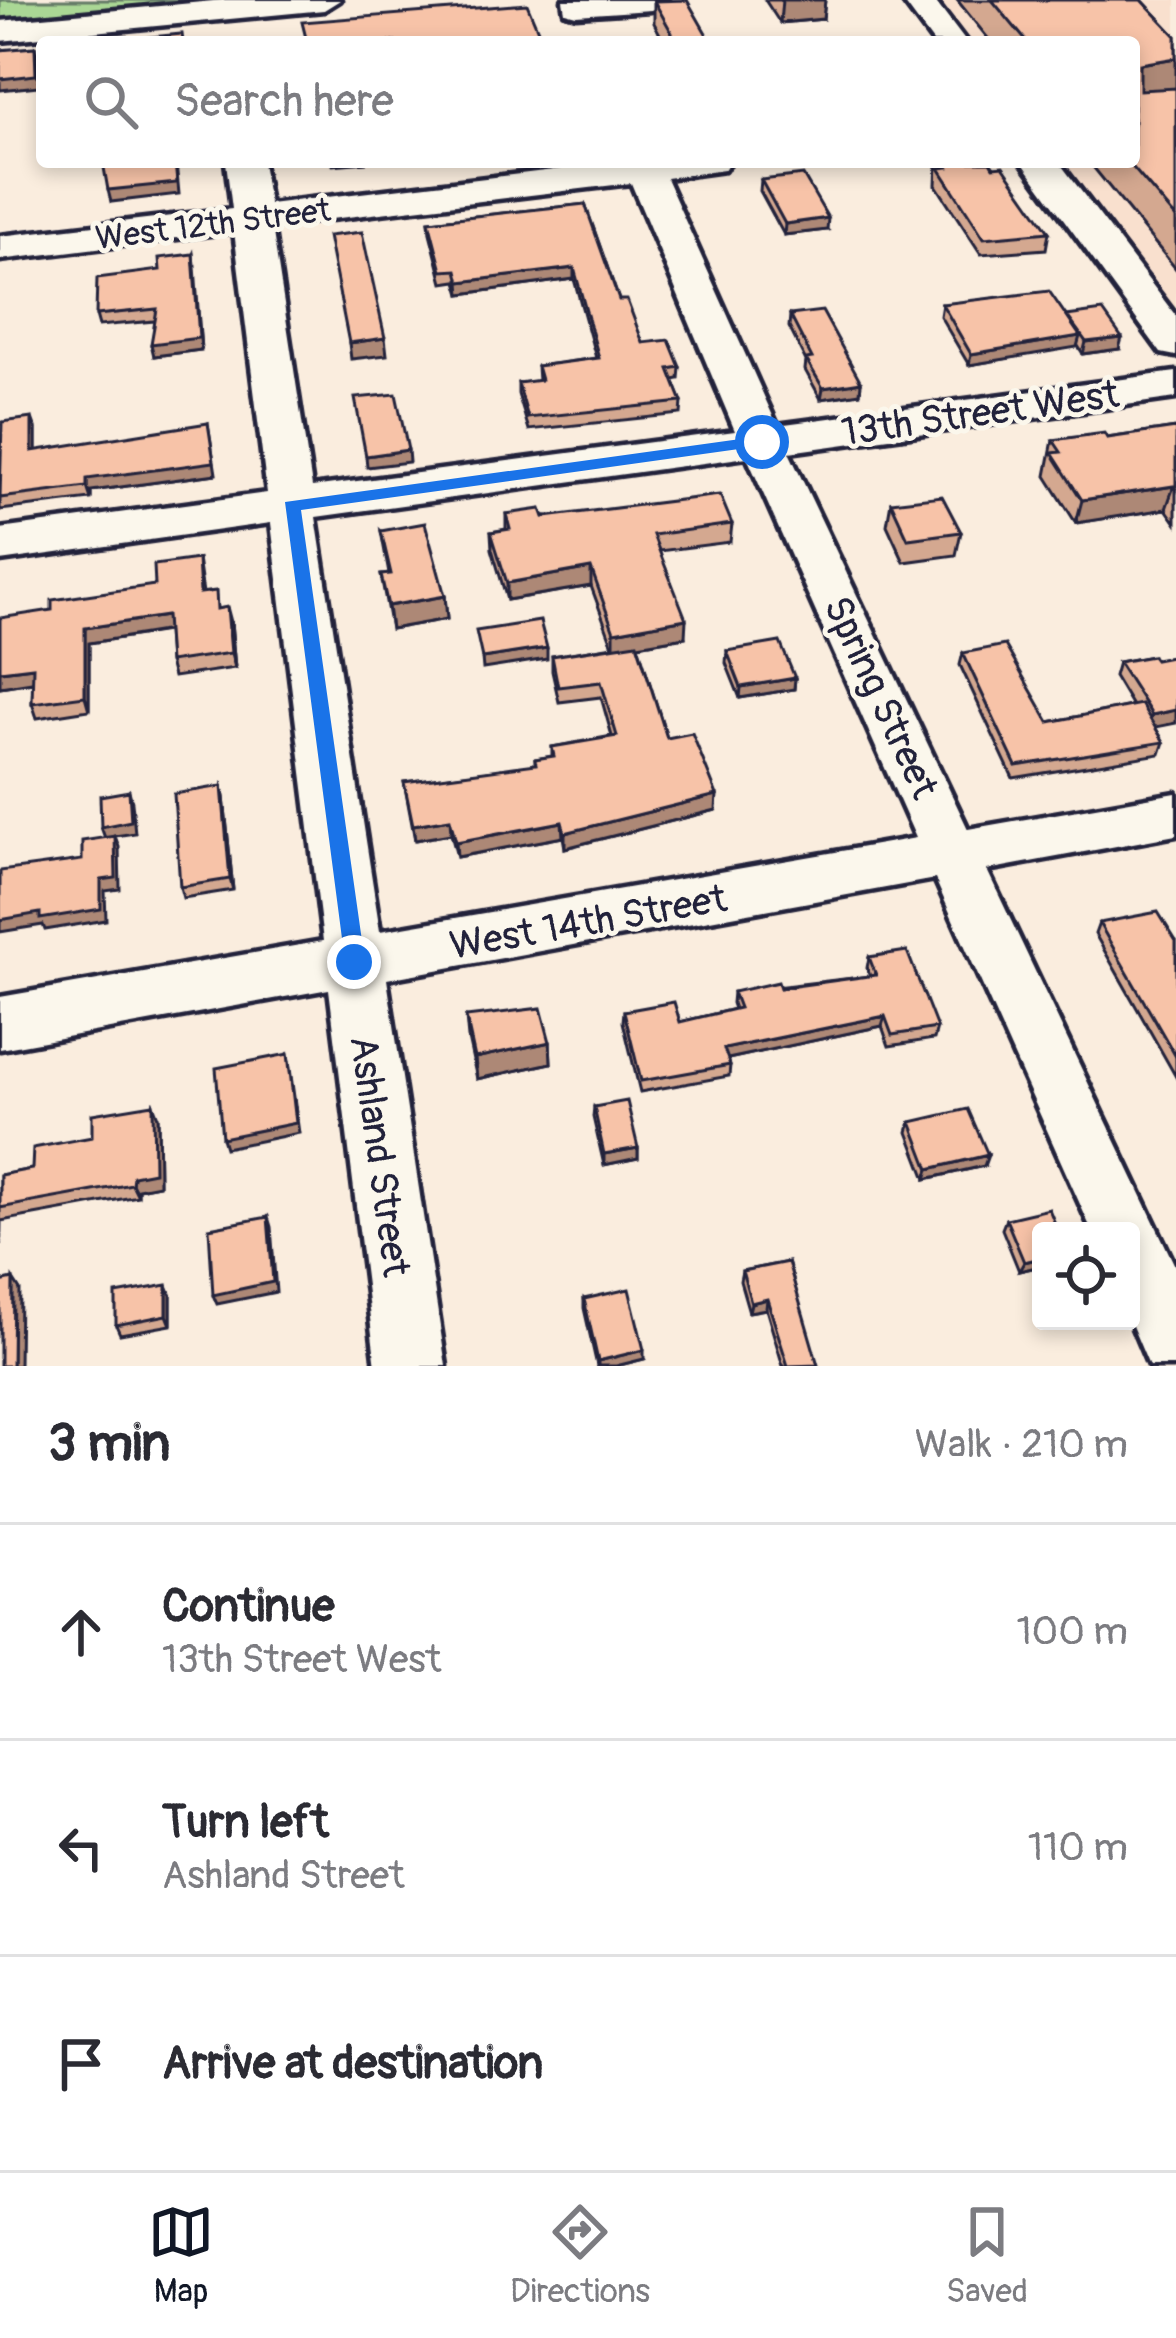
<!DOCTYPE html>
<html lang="en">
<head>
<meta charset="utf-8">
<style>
	:root { --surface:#fff; --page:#f7f7f7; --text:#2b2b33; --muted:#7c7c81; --line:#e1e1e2; --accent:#111827 }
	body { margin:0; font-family:Pangolin,sans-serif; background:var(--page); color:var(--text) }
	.controls { position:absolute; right:36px; bottom:36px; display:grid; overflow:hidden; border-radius:12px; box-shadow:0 6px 18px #0003 }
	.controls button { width:108px; height:108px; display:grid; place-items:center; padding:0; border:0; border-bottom:3px solid var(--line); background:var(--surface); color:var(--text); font:60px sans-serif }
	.stop { position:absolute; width:36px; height:36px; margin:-27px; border:9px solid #1a73e8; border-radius:50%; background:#fff }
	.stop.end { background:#1a73e8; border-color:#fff; box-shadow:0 3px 12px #0008 }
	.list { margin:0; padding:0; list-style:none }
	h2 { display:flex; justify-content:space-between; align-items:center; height:156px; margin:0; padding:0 48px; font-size:51px }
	h2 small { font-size:39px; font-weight:400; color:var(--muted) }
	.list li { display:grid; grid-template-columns:78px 1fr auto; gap:36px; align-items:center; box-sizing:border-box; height:216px; padding:0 48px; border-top:3px solid var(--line) }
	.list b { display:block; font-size:45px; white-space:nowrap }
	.list p { margin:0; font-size:39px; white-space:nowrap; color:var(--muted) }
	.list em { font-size:39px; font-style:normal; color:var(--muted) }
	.icon { flex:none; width:66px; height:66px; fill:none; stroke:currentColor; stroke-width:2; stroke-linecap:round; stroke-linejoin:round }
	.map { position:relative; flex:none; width:1176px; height:1366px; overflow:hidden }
	.search { position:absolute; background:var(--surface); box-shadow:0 6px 18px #0003; left:36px; right:36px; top:36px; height:132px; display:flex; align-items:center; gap:30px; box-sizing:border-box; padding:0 42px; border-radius:12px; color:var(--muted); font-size:45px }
	.sheet { height:804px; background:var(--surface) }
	nav { display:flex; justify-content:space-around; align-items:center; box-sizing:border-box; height:168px; border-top:3px solid var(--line); background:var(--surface); font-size:33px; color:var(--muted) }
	nav a { display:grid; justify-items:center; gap:6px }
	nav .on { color:var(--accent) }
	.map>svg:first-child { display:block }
	.built { fill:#f9e0ce }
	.green { fill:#aad795; stroke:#667c68; stroke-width:3 }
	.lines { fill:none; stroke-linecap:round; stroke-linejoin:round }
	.minor-casing { stroke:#22223b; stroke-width:9 }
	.minor { fill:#fbf7ec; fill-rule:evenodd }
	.wall { fill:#d4a890; stroke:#22223b; stroke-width:3 }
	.shaded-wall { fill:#ad8876; stroke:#22223b; stroke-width:3 }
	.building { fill:#f7c3a8; stroke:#22223b; stroke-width:3 }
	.route { fill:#1a73e8 }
	.labels { text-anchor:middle; stroke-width:10; stroke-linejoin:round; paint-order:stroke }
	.far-street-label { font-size:33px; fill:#22223b; stroke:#fbf7ec }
	.street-label { font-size:39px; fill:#22223b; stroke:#fbf7ec }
</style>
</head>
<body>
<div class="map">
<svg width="1176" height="1366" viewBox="0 0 1176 1366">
	<rect width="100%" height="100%" fill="#faedde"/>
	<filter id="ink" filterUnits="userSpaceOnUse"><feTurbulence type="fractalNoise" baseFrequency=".00833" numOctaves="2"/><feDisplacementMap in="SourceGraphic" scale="24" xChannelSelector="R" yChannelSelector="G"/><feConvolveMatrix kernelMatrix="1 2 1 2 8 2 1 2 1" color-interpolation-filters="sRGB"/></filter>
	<g filter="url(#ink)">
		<path class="built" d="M918 0H1176V344L1040 162H1134V42H950Z"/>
		<path class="green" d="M0 0H223L221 9 0 31Z"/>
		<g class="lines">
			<defs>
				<path id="minor" d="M224 0H340L324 10 0 41V21Z
					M563 0H667L651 10 576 15 565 12Z
					M902 0H934L966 42H933Z
					M226 162H262L269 204 620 162H729L724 170 666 178 777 425 1176 372V398L789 452 968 829 1176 793V835L987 870 1176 1268V1366H1149L1130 1321 1131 1231H1092L935 879 387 979 446 1366H376L329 989 0 1049V997L323 941 271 523 0 561V529L267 493 234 231 0 260V236L232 209ZM631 183 735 431 312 487 272 226ZM747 457 916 838 380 931 316 517Z
					M1022 162H1059L1176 316V356L1161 353Z"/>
			</defs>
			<use href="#minor" class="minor-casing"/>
			<use href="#minor" class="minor"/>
		</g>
		<path class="wall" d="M765 0H825L823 19 780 23Z
			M957 0H1142L1176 36V269L1089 162H1134V42H991Z
			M654 1 711 42H664L654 23Z
			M332 162H367L333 165Z
			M937 162H990L1049 232 1046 249 981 254 936 185Z
			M761 180 827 230 784 235 760 191Z
			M585 204 619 300 643 343 680 367 679 379 673 380 682 402 681 414 529 430 518 394V383L538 381 537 366 596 358 574 279 461 294 457 281 443 283 430 233 429 221Z
			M195 266 201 350 154 356 155 321 99 326 96 315Z
			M942 304 1067 317 1119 349 1083 354 1078 346 969 365 940 316Z
			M790 315 861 382 860 393 821 399 805 370 806 361 789 327Z
			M1176 428V523L1166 509 1076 523 1046 476 1053 440 1107 438Z
			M36 429V451L216 474 91 491V499L0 510V452Z
			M891 502 961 532 956 555 904 562 887 525Z
			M506 514 732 524 730 542 659 551 685 637 638 645 667 738 716 810 565 848 563 837 457 857 451 834 415 840 404 782 535 765V759L552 756V747L612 736 601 697 559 702 552 671V656L613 646 591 586 507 600 492 549 491 532 506 529Z
			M381 531 445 596 447 619 391 629 381 575 389 574Z
			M198 559 203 593 231 622 235 668 173 677 169 662 167 631 89 643V710L37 718 32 703 33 682 0 687 52 610 155 585Z
			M727 651 795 678 794 689 740 698 726 663Z
			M963 653 1049 722 1132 706 1114 676 1118 662 1152 656 1155 727 1164 742 1160 754 1013 778 960 665Z
			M222 786 224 797 233 890 183 898 180 887Z
			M1099 923 1176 941V1077L1095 934Z
			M869 957 937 1028 934 1039 889 1046 882 1026 728 1059 730 1065 729 1076 640 1092 623 1022 624 1011 680 1022 734 1009 732 1003 733 992 870 976 867 968Z
			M466 1017 550 1042 551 1063 477 1079 468 1038Z
			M594 1107 638 1148V1158L604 1165 593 1117Z
			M158 1117 159 1185 138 1189V1196L1 1221 0 1273V1175L32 1169 92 1137Z
			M911 1122 984 1166 926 1179 908 1132Z
			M1006 1219 1041 1231V1266L1019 1271 1002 1229Z
			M788 1262 817 1366H783L766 1309 749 1312 740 1281 742 1271Z
			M171 1295V1325L120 1334 116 1325Z
			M584 1299 644 1359 616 1366H597L584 1308Z"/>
		<path class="shaded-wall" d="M782 0H825L823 19 780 23Z
			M35 47 38 57 39 86 0 90V79Z
			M1176 58V92L1134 99 1140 64Z
			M176 162 179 194 111 202 108 190Z
			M828 218 827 230 784 235 785 224Z
			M193 254 201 350 154 356 151 344Z
			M574 268V279L461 294 460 282Z
			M1080 336 1077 347 969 365 971 354Z
			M385 338 387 355 351 359 349 343Z
			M1122 338 1119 349 1083 354 1086 342Z
			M861 382 860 393 821 399 823 388Z
			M32 418 36 429V463L32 451Z
			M208 423 216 474 91 491V499L87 487V479Z
			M408 450 409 462 367 467 366 456Z
			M1174 486 1166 509 1076 523 1082 500Z
			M591 568V586L507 600V583Z
			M445 596 447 619 391 629 388 606Z
			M227 607 231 622 235 668 231 653Z
			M166 616 170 630 89 643V710L85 696V628Z
			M686 619 685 637 614 649V632Z
			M547 648V659L483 669 482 658Z
			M33 667 38 681 0 687V671Z
			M795 678 794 689 740 698 741 687Z
			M1176 710V723L1146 729 1152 715Z
			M222 786 224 797 233 890 230 879Z
			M129 791 132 802 135 833 115 836 119 847 120 889 105 891 106 920 45 930 43 925 0 932V920L101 880 105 838 101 827Z
			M717 795 716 810 565 848V833Z
			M450 819 451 834 415 840 413 825Z
			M562 822 563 837 457 857 456 842Z
			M885 1016 882 1026 723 1060 724 1049Z
			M550 1042 551 1063 477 1079 475 1058Z
			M288 1054 299 1133 225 1148 222 1138Z
			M153 1104 158 1117 159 1185 138 1189V1196L132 1184 133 1176Z
			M638 1148V1158L604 1165V1154Z
			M988 1155 984 1166 926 1179 929 1169Z
			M268 1217 271 1227 276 1292 217 1304 213 1295Z
			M1041 1258V1266L1019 1271 1024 1262Z
			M13 1279 20 1290 19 1366H12Z
			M167 1285 171 1295V1325L167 1315Z
			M767 1299 766 1309 749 1312 751 1303Z
			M644 1350V1359L616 1366H598V1361Z"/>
		<path class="building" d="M687 0 711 42H677L654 1Z
			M992 0H1142L1176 36V58L1140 64V90L1176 88V218L1128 162H1134V42H1027Z
			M527 4 543 42H307L302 22Z
			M182 34 183 42H101Z
			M35 47 36 75 0 79V50Z
			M103 162H175L177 183 108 190Z
			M944 162H990L993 167 1003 166 1049 232 984 238 939 168 948 167Z
			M803 175 828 218 785 224 761 180Z
			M585 204 619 300H627L643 343 669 340 680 367 669 369 682 402 528 418 518 383 541 380 537 366 599 358 574 268 460 282 457 270 442 271 429 221Z
			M362 232 385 338 349 343 328 236Z
			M193 254 199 338 151 344 157 309 96 315 97 278 160 270 159 258Z
			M1049 291 1080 336 971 354 942 304Z
			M822 311 861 382 823 388 806 359 812 358 790 315Z
			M1103 311 1122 338 1086 342 1067 316Z
			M396 394 408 450 366 456 355 398Z
			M32 418V451L208 423 214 462 87 479V487L0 498 2 422Z
			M1176 428V489L1174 486 1082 500 1052 453 1061 452 1053 440 1104 433 1107 438Z
			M720 495 732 524 653 535 686 619 614 632 591 568 507 583 491 532 510 529 506 514 541 509 544 517Z
			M942 496 961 532 908 539 891 502Z
			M425 523 445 596 388 606 381 575 391 574 381 531Z
			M198 559 200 593 216 591 217 609 227 607 231 653 169 662 166 616 85 628V696L32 703 33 667 0 671V618L52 610V600L155 585 154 565Z
			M540 621 547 648 482 658 476 631Z
			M780 642 795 678 741 687 727 651Z
			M637 643 667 738 692 733 717 795 565 833 562 822 456 842 450 819 413 825 404 782 536 764 535 759 554 756 552 747 617 736 601 682 558 687 552 656Z
			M1005 645 1049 722 1141 704 1164 742 1016 766 963 653Z
			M1152 656 1155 660 1176 656V710L1152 715 1118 662Z
			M222 786 230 879 180 887 174 794Z
			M129 791 131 821 101 827 100 796Z
			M115 836 116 878 101 880V909L40 919V913L0 920V871L82 860V841Z
			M1158 912 1176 941V1057L1099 923Z
			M907 951 937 1028 892 1035 885 1016 724 1049 730 1065 641 1081 624 1011 674 1002 680 1022 739 1008 733 992 778 982 780 988 876 975 869 957Z
			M541 1008 550 1042 475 1058 466 1017Z
			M288 1054 296 1123 222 1138 216 1068Z
			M627 1101 638 1148 604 1154 594 1107Z
			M153 1104 154 1172 133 1176 132 1184 0 1208V1175L32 1169 33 1148 92 1137V1114Z
			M968 1109 988 1155 929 1169 911 1122Z
			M1049 1209 1058 1231H1041V1258L1024 1262 1006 1219Z
			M268 1217 273 1282 213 1295 209 1228Z
			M788 1262 818 1365 788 1366 767 1299 751 1303 742 1271Z
			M13 1279 12 1366H0V1282Z
			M167 1285V1315L116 1325V1294Z
			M629 1289 644 1350 598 1361 584 1299Z"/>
	</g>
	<path class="route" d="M762 436 768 445 301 510 365 962 354 972 346 969 285 502Z"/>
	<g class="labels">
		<g class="far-street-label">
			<text transform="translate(213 223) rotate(-7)" y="12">West 12th Street</text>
		</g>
		<g class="street-label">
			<text transform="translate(980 412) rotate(-8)" y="14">13th Street West</text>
			<text transform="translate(882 697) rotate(65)" y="14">Spring Street</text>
			<text transform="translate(588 921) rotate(-10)" y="14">West 14th Street</text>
			<text transform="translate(381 1156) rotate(82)" y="14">Ashland Street</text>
		</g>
	</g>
</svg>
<div class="controls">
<button><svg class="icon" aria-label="locate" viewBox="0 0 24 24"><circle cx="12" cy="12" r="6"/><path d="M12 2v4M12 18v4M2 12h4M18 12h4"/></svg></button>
</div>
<div class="stop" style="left:762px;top:442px"></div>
<div class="stop end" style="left:354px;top:962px"></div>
<div class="search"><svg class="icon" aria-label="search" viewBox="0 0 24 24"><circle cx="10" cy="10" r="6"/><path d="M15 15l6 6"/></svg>Search here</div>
</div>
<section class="sheet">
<h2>3 min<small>Walk · 210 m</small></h2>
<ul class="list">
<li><svg class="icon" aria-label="ahead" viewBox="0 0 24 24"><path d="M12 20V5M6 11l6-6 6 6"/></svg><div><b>Continue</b><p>13th Street West</p></div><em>100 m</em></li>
<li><svg class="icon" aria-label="left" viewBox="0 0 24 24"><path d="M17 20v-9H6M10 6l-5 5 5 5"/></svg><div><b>Turn left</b><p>Ashland Street</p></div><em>110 m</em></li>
<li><svg class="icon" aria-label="arrive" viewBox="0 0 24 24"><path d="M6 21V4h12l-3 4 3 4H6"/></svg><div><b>Arrive at destination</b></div></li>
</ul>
</section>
<nav>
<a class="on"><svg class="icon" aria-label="map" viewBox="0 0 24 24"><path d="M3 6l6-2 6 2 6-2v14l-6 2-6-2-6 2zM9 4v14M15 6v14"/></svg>Map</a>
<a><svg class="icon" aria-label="directions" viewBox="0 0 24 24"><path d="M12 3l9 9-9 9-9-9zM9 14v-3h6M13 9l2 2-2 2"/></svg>Directions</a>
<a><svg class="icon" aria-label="saved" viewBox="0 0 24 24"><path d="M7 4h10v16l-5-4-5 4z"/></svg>Saved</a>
</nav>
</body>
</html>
